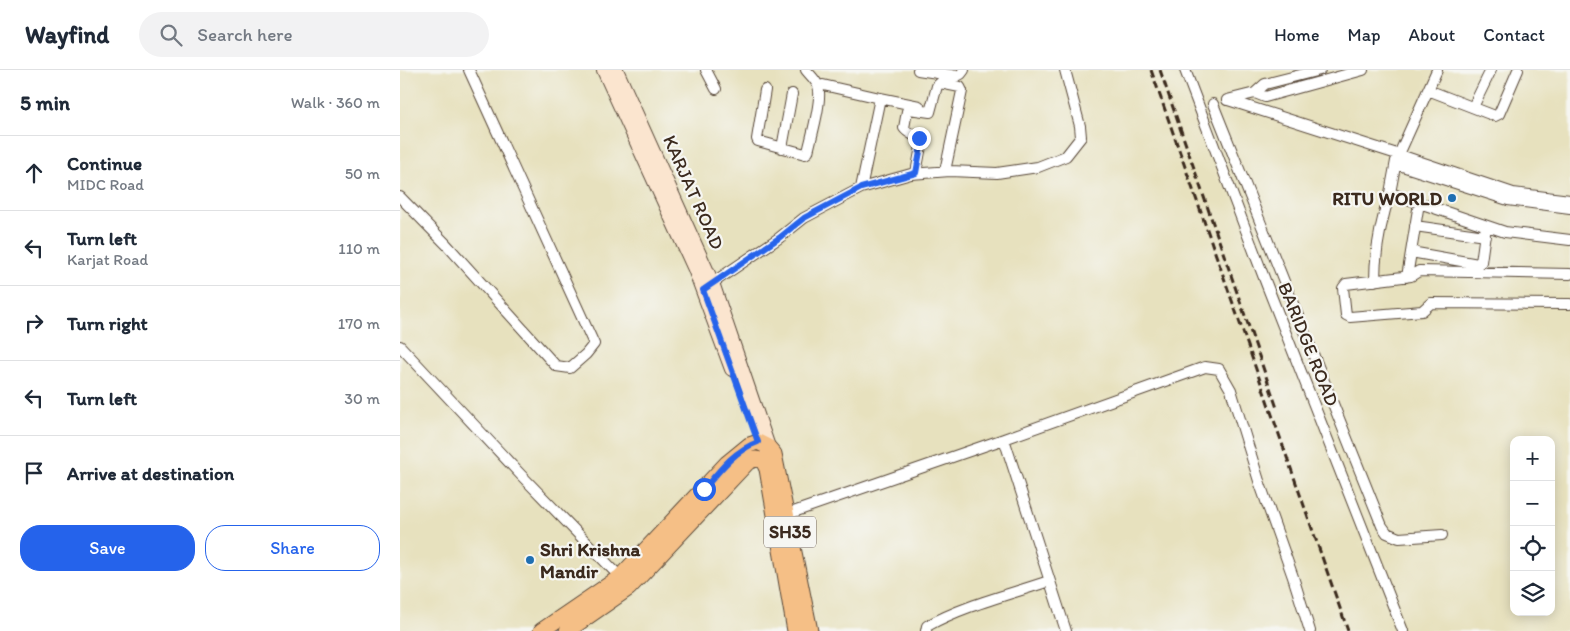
<!DOCTYPE html>
<html lang="en">
<head>
<meta charset="utf-8">
<style>
	:root { --surface:#fff; --page:#f2f2f3; --text:#1f2937; --muted:#747a83; --line:#e0e1e3; --accent:#2563eb }
	body { margin:0; font-family:Itim,sans-serif; background:var(--page); color:var(--text) }
	.controls { position:absolute; right:15px; bottom:15px; display:grid; overflow:hidden; border-radius:10px; box-shadow:0 2px 12px #0003 }
	.controls button { width:45px; height:45px; display:grid; place-items:center; padding:0; border:0; border-bottom:1px solid var(--line); background:var(--surface); color:var(--text); font:25px sans-serif }
	.stop { position:absolute; width:15px; height:15px; margin:-11px; border:4px solid #2563eb; border-radius:50%; background:#fff }
	.stop.end { background:#2563eb; border-color:#fff; box-shadow:0 1px 5px #0008 }
	.list { margin:0; padding:0; list-style:none }
	h2 { display:flex; justify-content:space-between; align-items:center; height:65px; margin:0; padding:0 20px; font-size:21px }
	h2 small { font-size:16px; font-weight:400; color:var(--muted) }
	.list li { display:grid; grid-template-columns:32px 1fr auto; gap:15px; align-items:center; box-sizing:border-box; height:75px; padding:0 20px; border-top:1px solid var(--line) }
	.list b { display:block; font-size:19px; white-space:nowrap }
	.list p { margin:0; font-size:16px; white-space:nowrap; color:var(--muted) }
	.list em { font-size:16px; font-style:normal; color:var(--muted) }
	.actions { display:flex; gap:10px; padding:15px 20px }
	.actions a { flex:1; padding:11px 0; border:1px solid var(--accent); border-radius:20px; text-align:center; font-size:18px; color:var(--accent) }
	.actions .main { background:var(--accent); color:#fff }
	.icon { flex:none; width:28px; height:28px; fill:none; stroke:currentColor; stroke-width:2; stroke-linecap:round; stroke-linejoin:round }
	.map { position:relative; flex:none; width:1170px; height:561px; overflow:hidden }
	header { display:flex; align-items:center; gap:30px; box-sizing:border-box; height:70px; padding:0 25px; background:var(--surface); border-bottom:1px solid var(--line) }
	header strong { font-size:24px }
	nav { display:flex; gap:28px; margin-inline-start:auto; font-size:18px }
	.search { width:350px; height:45px; background:var(--page); display:flex; align-items:center; gap:12px; box-sizing:border-box; padding:0 18px; border-radius:28px; color:var(--muted); font-size:19px }
	main { display:flex }
	aside { flex:1; background:var(--surface) }
	.map>svg:first-child { display:block }
	.lines { fill:none; stroke-linecap:round; stroke-linejoin:round }
	.minor-casing { stroke:#554536; stroke-width:12 }
	.secondary-casing { stroke:#554536; stroke-width:16 }
	.primary-casing { stroke:#554536; stroke-width:17 }
	.minor { stroke:#fff; stroke-width:10 }
	.secondary { stroke:#fbe5cf; stroke-width:14 }
	.primary { stroke:#f5bf86; stroke-width:15 }
	.rail { stroke:#3b2a1e; stroke-width:3; stroke-dasharray:8 4; stroke-linecap:butt }
	.route { stroke:#2563eb; stroke-width:6 }
	.poi-dot { fill:#1f6fb2; stroke:#f6f6f2; stroke-width:2 }
	.labels { text-anchor:middle; stroke-width:4.5; stroke-linejoin:round; paint-order:stroke }
	.shield { fill:#f6f6f2; stroke:#73675e; stroke-width:1 }
	.shield-label { font-size:18px; font-weight:bold; fill:#3b2a1e }
	.street-label { font-size:19px; fill:#3b2a1e; stroke:#f6f6f2 }
	.poi-label { font-size:19px; font-weight:bold; fill:#3b2a1e; stroke:#f6f6f2; text-anchor:end }
</style>
</head>
<body>
<header>
<strong>Wayfind</strong>
<div class="search"><svg class="icon" aria-label="search" viewBox="0 0 24 24"><circle cx="10" cy="10" r="6"/><path d="M15 15l6 6"/></svg>Search here</div>
<nav><a>Home</a><a>Map</a><a>About</a><a>Contact</a></nav>
</header>
<main>
<aside>
<h2>5 min<small>Walk · 360 m</small></h2>
<ul class="list">
<li><svg class="icon" aria-label="ahead" viewBox="0 0 24 24"><path d="M12 20V5M6 11l6-6 6 6"/></svg><div><b>Continue</b><p>MIDC Road</p></div><em>50 m</em></li>
<li><svg class="icon" aria-label="left" viewBox="0 0 24 24"><path d="M17 20v-9H6M10 6l-5 5 5 5"/></svg><div><b>Turn left</b><p>Karjat Road</p></div><em>110 m</em></li>
<li><svg class="icon" aria-label="right" viewBox="0 0 24 24"><path d="M7 20v-9h11M14 6l5 5-5 5"/></svg><div><b>Turn right</b></div><em>170 m</em></li>
<li><svg class="icon" aria-label="left" viewBox="0 0 24 24"><path d="M17 20v-9H6M10 6l-5 5 5 5"/></svg><div><b>Turn left</b></div><em>30 m</em></li>
<li><svg class="icon" aria-label="arrive" viewBox="0 0 24 24"><path d="M6 21V4h12l-3 4 3 4H6"/></svg><div><b>Arrive at destination</b></div></li>
</ul>
<div class="actions"><a class="main">Save</a><a>Share</a></div>
</aside>
<div class="map">
<svg width="1170" height="561" viewBox="0 0 1170 561">
	<rect width="100%" height="100%" fill="#f6f6f2"/>
	<filter id="ink" filterUnits="userSpaceOnUse"><feTurbulence type="fractalNoise" baseFrequency=".02" numOctaves="2"/><feDisplacementMap in="SourceGraphic" scale="10" xChannelSelector="R" yChannelSelector="G"/><feConvolveMatrix kernelMatrix="1 2 1 2 8 2 1 2 1" color-interpolation-filters="sRGB"/></filter>
	<filter id="wash" filterUnits="userSpaceOnUse"><feTurbulence type="fractalNoise" baseFrequency=".0096" numOctaves="4" result="noise"/><feDisplacementMap in="SourceGraphic" scale="20" xChannelSelector="R" yChannelSelector="G"/><feGaussianBlur stdDeviation="1.12" result="paint"/><feColorMatrix in="noise" values="0 0 0 0 0 0 0 0 0 0 0 0 0 0 0 0 0 1.4 0 .05"/><feComposite in="paint" operator="in"/></filter>
	<g filter="url(#wash)">
		<rect width="100%" height="100%" fill="#e7e1be"/>
	</g>
	<g filter="url(#ink)">
		<g class="lines">
			<defs>
				<path id="minor" d="M306 0 316 19
					M518 0 557 6 561 4 564 0
					M785 0 866 213 1003 561
					M1037 0 996 91 990 123 1105 162 1170 170
					M423 15 480 28
					M365 20 357 69 358 71 405 84 408 82C411 68 423 28 418 16 416 10 410 5 406 0
					M1028 20 1095 46 1099 44 1118 0
					M855 23 865 27 963 0
					M827 30 855 23 865 14 920 0
					M828 30 1000 85 1113 123 1170 130
					M813 34 982 456 987 463 999 468 1042 465
					M1073 37 1091 0
					M382 78 392 24
					M996 94 1108 130 1170 138
					M516 103 522 71C516 65 508 64 504 58L507 41 509 39 530 42 537 16 540 13 560 17 562 21 545 101
					M461 118 480 28 519 36
					M0 127 46 174 156 296 170 298 186 284 194 274 69 0
					M1015 156 1085 166
					M1011 182 1078 194 1081 192 1086 156
					M1170 204 1019 201 1011 206 946 214 943 218 946 245 950 247 1022 241 1031 233 1170 234
					M1007 207 1019 133
					M975 211C975 181 981 151 990 123
					M308 216 379 168 404 148 461 118 511 104 550 101 597 103 638 97 666 86 681 67 680 56 665 0
					M0 276 121 405 224 511
					M604 369 805 297 819 299 831 320 859 411 893 507 910 561
					M382 446 604 369 666 561
					M526 561 527 556C565 535 608 525 649 511"/>
				<path id="secondary" d="M204 0 295 199 332 299
					M216 0 312 213 368 377V384"/>
				<path id="primary" d="M141 561 220 507 327 393 349 375 358 372 368 377 374 384 410 561
					M167 561 229 518 348 392 355 389 361 390 364 393 367 399 395 561"/>
			</defs>
			<use href="#minor" class="minor-casing"/>
			<use href="#secondary" class="secondary-casing"/>
			<use href="#primary" class="primary-casing"/>
			<use href="#minor" class="minor"/>
			<use href="#secondary" class="secondary"/>
			<use href="#primary" class="primary"/>
			<path class="rail" d="M751 0 948 561
				M760 0 877 338"/>
		</g>
	</g>
	<g class="lines" filter="url(#ink)">
		<path class="route" d="M304 419C319 401 335 380 358 372L303 220 379 168 404 148 461 118 516 103 522 71 519 68"/>
	</g>
	<g class="poi-dot">
		<circle cx="1052" cy="128" r="5"/>
		<circle cx="130" cy="490" r="5"/>
	</g>
	<g class="labels">
		<rect class="shield" x="364" y="446.5" width="52" height="31" rx="4"/>
		<g class="shield-label">
			<text x="390" y="468">SH35</text>
		</g>
		<g class="street-label">
			<text transform="translate(294 122) rotate(66)" y="7">KARJAT ROAD</text>
			<text transform="translate(909 274) rotate(68)" y="7">BARIDGE ROAD</text>
		</g>
		<g class="poi-label">
			<text x="1042" y="135">RITU WORLD</text>
			<text x="140" y="486" text-anchor="start">Shri Krishna<tspan x="140" dy="22">Mandir</tspan></text>
		</g>
	</g>
</svg>
<div class="controls">
<button>+</button>
<button>−</button>
<button><svg class="icon" aria-label="locate" viewBox="0 0 24 24"><circle cx="12" cy="12" r="6"/><path d="M12 2v4M12 18v4M2 12h4M18 12h4"/></svg></button>
<button><svg class="icon" aria-label="layers" viewBox="0 0 24 24"><path d="M12 4l9 5-9 5-9-5zM3 14l9 5 9-5"/></svg></button>
</div>
<div class="stop" style="left:304px;top:419px"></div>
<div class="stop end" style="left:519px;top:68px"></div>
</div>
</main>
</body>
</html>
